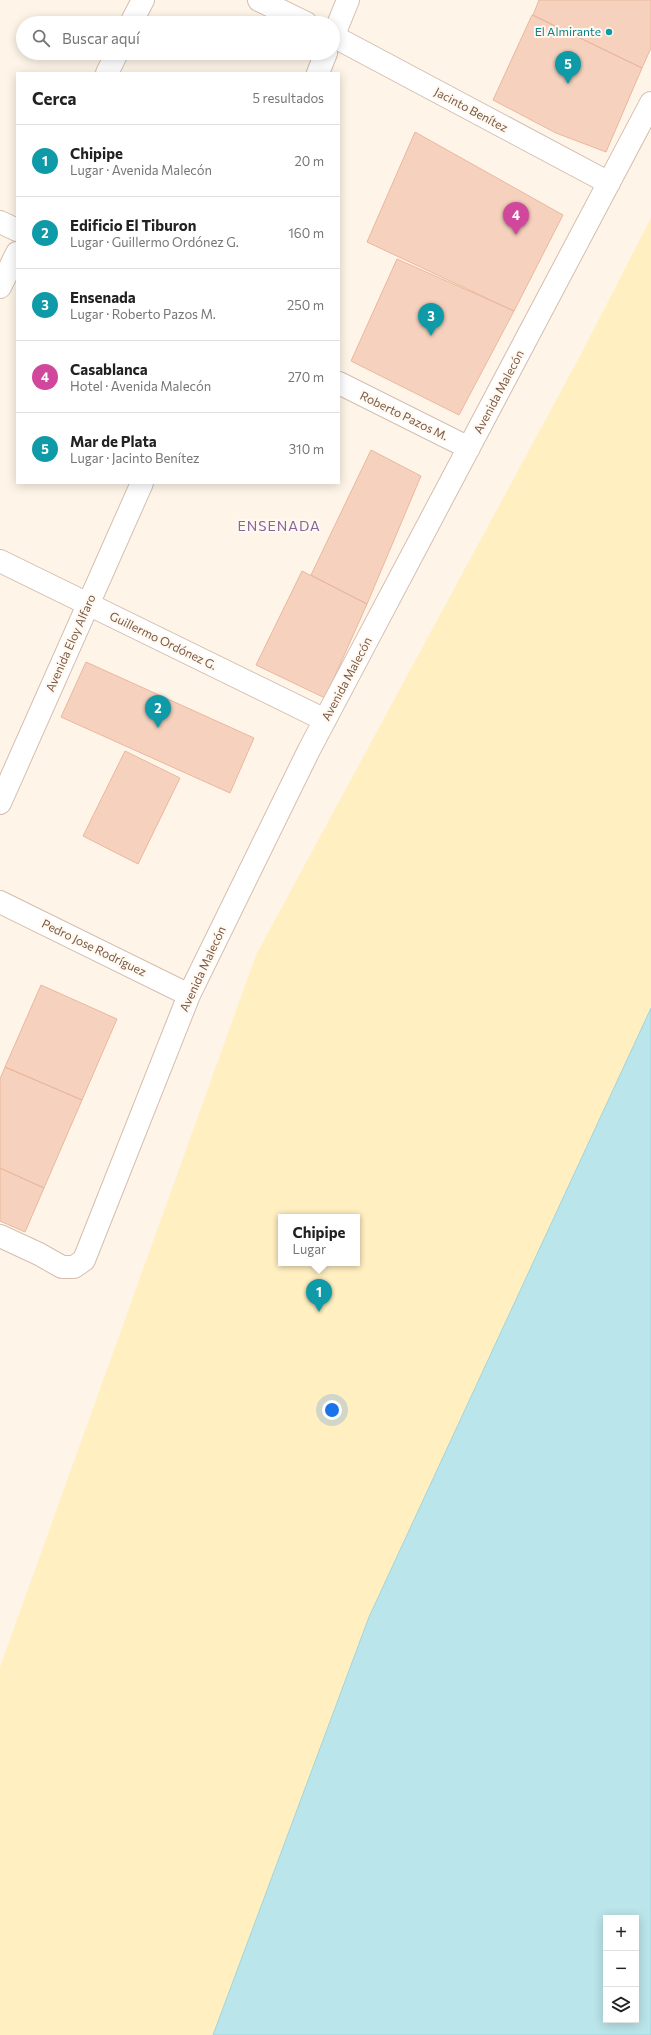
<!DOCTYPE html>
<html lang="es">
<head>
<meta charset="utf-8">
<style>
	:root { --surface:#fff; --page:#f6f6f6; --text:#222; --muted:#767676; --line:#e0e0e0; --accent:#f06645 }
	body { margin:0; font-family:Commissioner,sans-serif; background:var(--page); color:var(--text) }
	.controls { position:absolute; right:12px; bottom:12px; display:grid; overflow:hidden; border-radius:0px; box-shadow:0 2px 10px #0003 }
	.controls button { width:36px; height:36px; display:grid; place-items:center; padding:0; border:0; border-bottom:1px solid var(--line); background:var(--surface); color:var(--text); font:20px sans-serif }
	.you { position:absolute; left:332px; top:1410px; width:14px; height:14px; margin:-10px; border:3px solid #fff; border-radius:50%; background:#1a73e8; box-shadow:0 0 0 6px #1a73e833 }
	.badge { display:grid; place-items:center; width:26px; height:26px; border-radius:50%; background:var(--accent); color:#fff; font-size:13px; font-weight:700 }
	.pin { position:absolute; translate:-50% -33px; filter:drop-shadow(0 1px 2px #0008) }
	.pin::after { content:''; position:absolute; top:21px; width:14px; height:12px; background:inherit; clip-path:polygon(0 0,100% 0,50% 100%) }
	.popup { position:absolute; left:278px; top:1214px; width:82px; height:52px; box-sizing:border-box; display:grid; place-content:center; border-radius:0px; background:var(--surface); filter:drop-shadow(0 1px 3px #0005); font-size:13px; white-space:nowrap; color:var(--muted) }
	.popup b { font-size:15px; color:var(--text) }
	.popup::after { content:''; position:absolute; left:50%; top:100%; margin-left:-8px; border:8px solid transparent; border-top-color:var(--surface) }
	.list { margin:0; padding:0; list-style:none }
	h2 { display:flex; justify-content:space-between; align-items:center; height:52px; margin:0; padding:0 16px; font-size:17px }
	h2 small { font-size:13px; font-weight:400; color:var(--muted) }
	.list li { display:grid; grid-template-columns:26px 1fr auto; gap:12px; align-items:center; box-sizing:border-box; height:72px; padding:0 16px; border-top:1px solid var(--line) }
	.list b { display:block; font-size:15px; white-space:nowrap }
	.list p { margin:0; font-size:13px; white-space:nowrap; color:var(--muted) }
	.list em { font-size:13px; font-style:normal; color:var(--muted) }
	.icon { flex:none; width:22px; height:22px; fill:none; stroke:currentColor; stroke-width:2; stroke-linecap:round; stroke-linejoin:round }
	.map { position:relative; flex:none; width:651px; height:2035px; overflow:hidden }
	.search { position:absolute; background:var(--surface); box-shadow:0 2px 10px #0003; left:16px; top:16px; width:324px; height:44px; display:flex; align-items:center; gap:10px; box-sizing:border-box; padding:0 14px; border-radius:22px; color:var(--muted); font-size:15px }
	.panel { position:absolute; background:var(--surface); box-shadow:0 2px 10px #0003; left:16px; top:72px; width:324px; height:412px; border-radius:0px }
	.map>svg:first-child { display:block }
	.sand { fill:#ffefc1; fill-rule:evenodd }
	.water { fill:#bae5ea; stroke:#a0d5dd; fill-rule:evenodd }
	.building { fill:#f6d2be; stroke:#eab79d }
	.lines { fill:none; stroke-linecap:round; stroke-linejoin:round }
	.minor-casing { stroke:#d4beaf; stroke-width:24 }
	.tertiary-casing { stroke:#d4beaf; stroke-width:24 }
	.minor { stroke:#fff; stroke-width:22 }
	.tertiary { stroke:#fff; stroke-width:22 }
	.culture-dot { fill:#0f9aa8; stroke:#fff9f0; stroke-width:1.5 }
	.labels { text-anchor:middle; stroke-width:4; stroke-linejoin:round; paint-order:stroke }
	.culture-label { font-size:12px; fill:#0d838f; stroke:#fff9f0; text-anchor:end }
	.street-label { font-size:12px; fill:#7b5949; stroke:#fff9f0 }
	.quarter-label { font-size:14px; letter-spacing:1px; fill:#89659e; stroke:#fff9f0 }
</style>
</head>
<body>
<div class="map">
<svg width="651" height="2035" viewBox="0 0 651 2035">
	<rect width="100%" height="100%" fill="#fef5e8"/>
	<path class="sand" d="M651 218V1008L369 1617 213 2035H0V1667L256 955 580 356ZM281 1217H357V1263H281Z"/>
	<path class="water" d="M651 1008V2035H213L369 1617ZM606 1918H636V2020H606Z"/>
	<path class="building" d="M539 0H651V48L642 68 533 15Z
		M532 15 642 68 606 152 556 133 493 100Z
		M415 132 563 215 514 311 367 242Z
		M397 259 514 311 459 415 351 361Z
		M371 450 421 476 367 604 311 575Z
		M302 571 367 604 325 698 256 665Z
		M86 662 254 738 230 793 61 717Z
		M125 751 180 778 138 864 83 836Z
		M41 985 117 1019 82 1100 5 1067Z
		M5 1067 82 1100 44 1188 0 1168V1079Z
		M0 1168 44 1188 25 1232 0 1221Z"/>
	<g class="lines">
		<defs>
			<path id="minor" d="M259 0 306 23
				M333 36 609 183
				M0 222 17 230
				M339 383 469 448
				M0 561 325 720
				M0 902 189 995
				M0 1236 39 1254 62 1267H74L84 1260 189 995 309 750 651 103"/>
			<path id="tertiary" d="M131 23 143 0
				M333 37 348 0
				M107 73 117 53
				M318 73 326 53
				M0 287 17 253
				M0 803 142 483"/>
		</defs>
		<use href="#minor" class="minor-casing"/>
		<use href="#tertiary" class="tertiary-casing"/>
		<use href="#minor" class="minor"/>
		<use href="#tertiary" class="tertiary"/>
	</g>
	<circle class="culture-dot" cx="609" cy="32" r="4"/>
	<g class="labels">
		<g class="culture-label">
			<text x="601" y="36">El Almirante</text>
		</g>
		<g class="street-label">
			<text transform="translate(471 110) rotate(28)" y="4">Jacinto Benítez</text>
			<text transform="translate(499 392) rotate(-62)" y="4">Avenida Malecón</text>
			<text transform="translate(404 416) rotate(26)" y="4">Roberto Pazos M.</text>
			<text transform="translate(163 641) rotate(26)" y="4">Guillermo Ordónez G.</text>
			<text transform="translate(71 643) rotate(-66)" y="4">Avenida Eloy Alfaro</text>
			<text transform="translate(347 679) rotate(-62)" y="4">Avenida Malecón</text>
			<text transform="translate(94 948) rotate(26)" y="4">Pedro Jose Rodríguez</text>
			<text transform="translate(203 969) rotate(-65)" y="4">Avenida Malecón</text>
		</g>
		<g class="quarter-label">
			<text x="279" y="531">ENSENADA</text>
		</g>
	</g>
</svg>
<div class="controls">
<button>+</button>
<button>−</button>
<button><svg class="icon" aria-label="layers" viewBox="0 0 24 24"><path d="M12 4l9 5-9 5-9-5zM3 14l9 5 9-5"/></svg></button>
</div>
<div class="you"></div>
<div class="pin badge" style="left:319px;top:1312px;background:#0f9aa8">1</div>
<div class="popup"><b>Chipipe</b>Lugar</div>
<div class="pin badge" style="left:158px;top:728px;background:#0f9aa8">2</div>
<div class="pin badge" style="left:431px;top:336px;background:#0f9aa8">3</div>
<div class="pin badge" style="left:516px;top:235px;background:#d1479c">4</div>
<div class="pin badge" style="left:568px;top:84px;background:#0f9aa8">5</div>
<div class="search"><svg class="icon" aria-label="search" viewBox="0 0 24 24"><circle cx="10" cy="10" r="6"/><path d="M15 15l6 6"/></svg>Buscar aquí</div>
<section class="panel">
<h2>Cerca<small>5 resultados</small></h2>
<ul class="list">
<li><span class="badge" style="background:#0f9aa8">1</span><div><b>Chipipe</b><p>Lugar · Avenida Malecón</p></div><em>20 m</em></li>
<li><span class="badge" style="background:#0f9aa8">2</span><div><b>Edificio El Tiburon</b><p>Lugar · Guillermo Ordónez G.</p></div><em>160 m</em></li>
<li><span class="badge" style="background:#0f9aa8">3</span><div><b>Ensenada</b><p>Lugar · Roberto Pazos M.</p></div><em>250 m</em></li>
<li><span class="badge" style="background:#d1479c">4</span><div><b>Casablanca</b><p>Hotel · Avenida Malecón</p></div><em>270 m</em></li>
<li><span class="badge" style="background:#0f9aa8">5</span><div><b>Mar de Plata</b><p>Lugar · Jacinto Benítez</p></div><em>310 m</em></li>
</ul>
</section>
</div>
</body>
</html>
